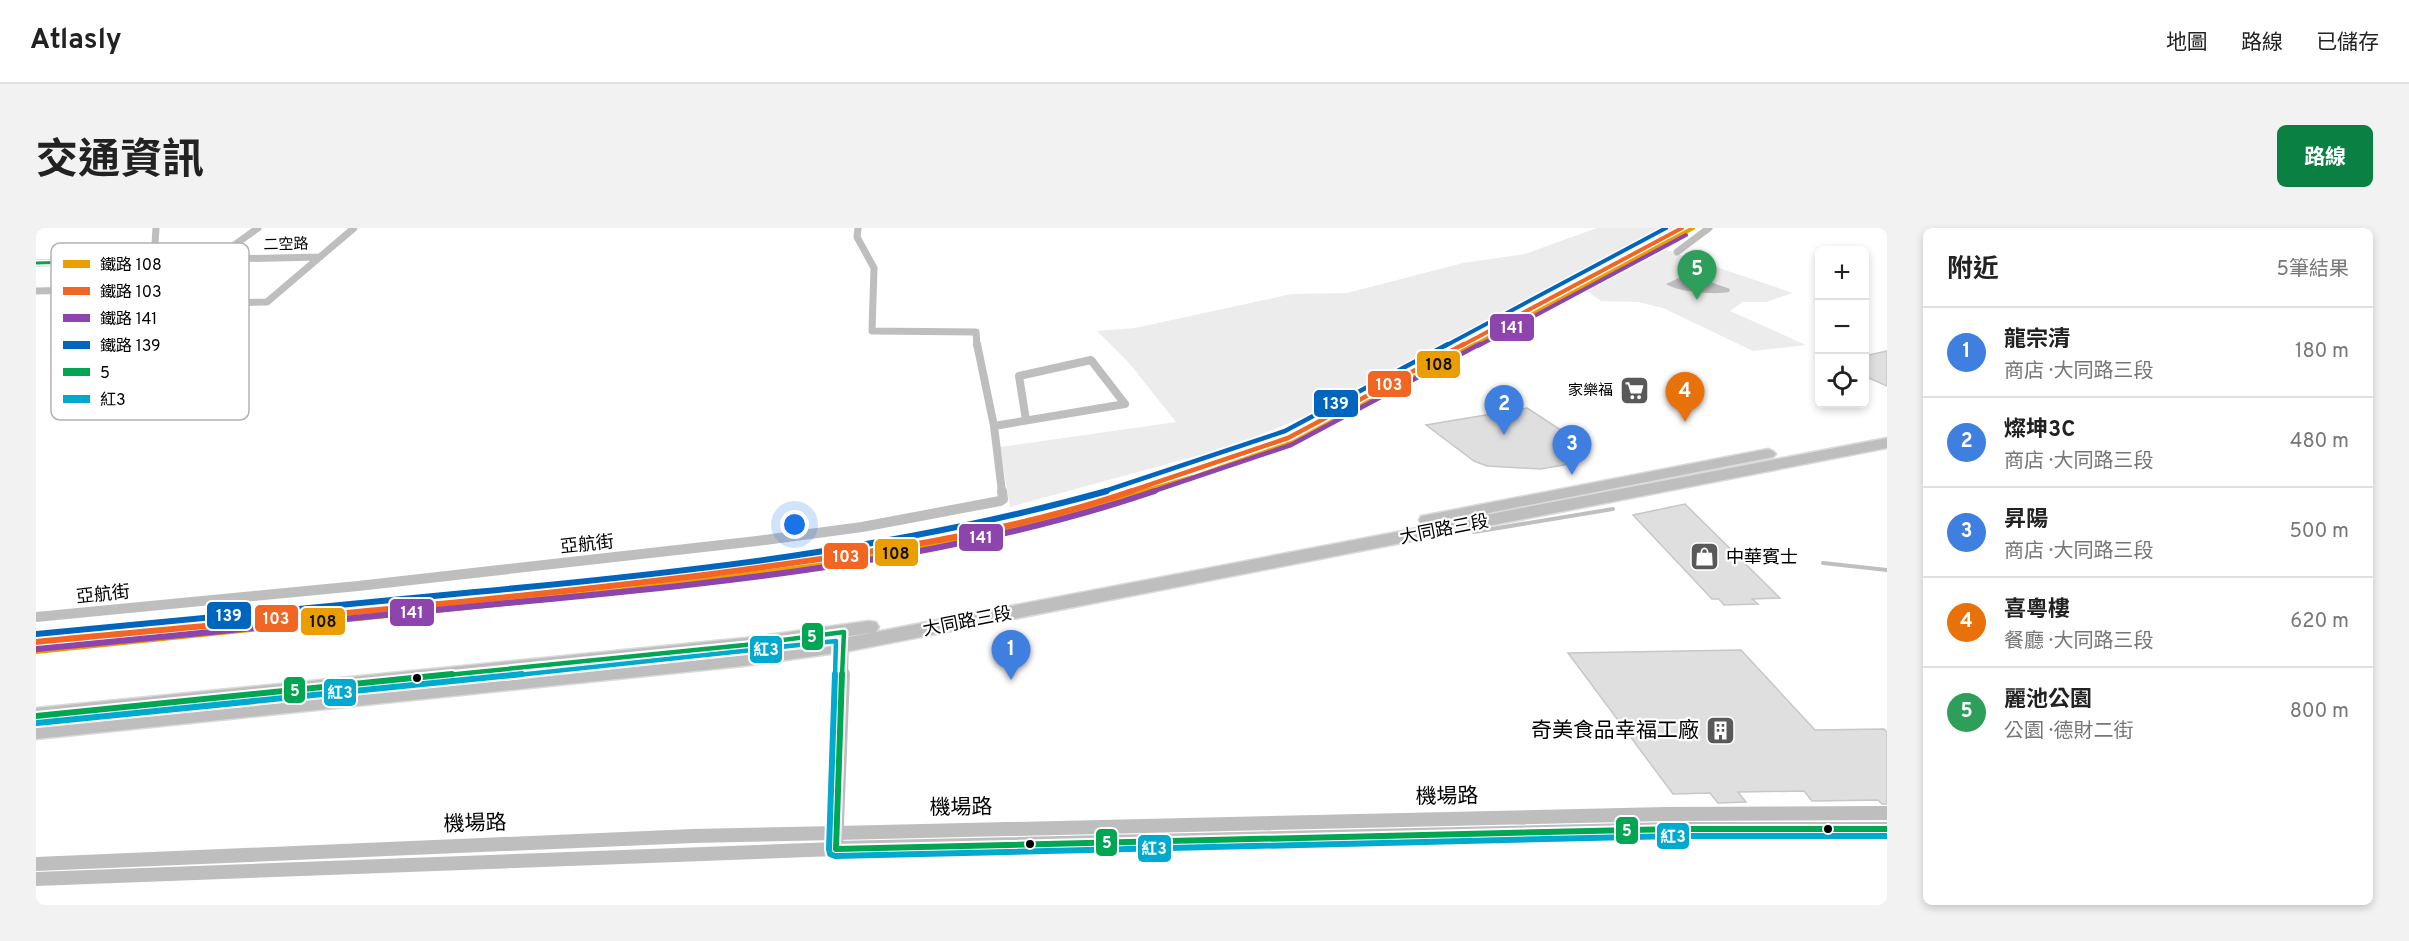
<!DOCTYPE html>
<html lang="zh-TW">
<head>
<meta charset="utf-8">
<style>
	:root { --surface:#fff; --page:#f2f2f2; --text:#222; --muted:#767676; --line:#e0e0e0; --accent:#0b8043 }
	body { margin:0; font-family:Overpass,"Noto Sans TC",sans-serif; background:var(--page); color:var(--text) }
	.controls { position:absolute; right:18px; top:18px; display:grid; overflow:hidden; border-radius:9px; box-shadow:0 3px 9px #0003 }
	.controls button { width:54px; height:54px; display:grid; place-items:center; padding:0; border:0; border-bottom:2px solid var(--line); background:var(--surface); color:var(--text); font:30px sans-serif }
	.you { position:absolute; left:759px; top:297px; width:21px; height:21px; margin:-15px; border:4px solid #fff; border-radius:50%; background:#1a73e8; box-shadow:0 0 0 9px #1a73e833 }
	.badge { display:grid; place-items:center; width:39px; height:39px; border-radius:50%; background:var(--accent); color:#fff; font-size:20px; font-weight:700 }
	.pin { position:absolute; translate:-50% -50px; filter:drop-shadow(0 2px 3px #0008) }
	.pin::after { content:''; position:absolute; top:32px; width:21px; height:18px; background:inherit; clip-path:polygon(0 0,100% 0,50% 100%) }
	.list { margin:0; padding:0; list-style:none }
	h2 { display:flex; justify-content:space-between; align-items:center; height:78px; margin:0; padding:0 24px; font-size:26px }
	h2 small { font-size:20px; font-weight:400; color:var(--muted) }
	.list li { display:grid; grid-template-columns:39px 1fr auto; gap:18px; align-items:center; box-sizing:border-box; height:90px; padding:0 24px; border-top:2px solid var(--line) }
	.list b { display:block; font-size:22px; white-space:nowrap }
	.list p { margin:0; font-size:20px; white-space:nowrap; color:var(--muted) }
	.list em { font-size:20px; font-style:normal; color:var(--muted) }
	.icon { flex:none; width:33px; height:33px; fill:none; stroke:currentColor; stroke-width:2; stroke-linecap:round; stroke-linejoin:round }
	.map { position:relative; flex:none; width:1851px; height:677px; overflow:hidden; border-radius:9px }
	header { display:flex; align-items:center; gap:36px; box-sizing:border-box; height:84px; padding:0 30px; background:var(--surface); border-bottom:2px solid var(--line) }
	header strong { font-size:28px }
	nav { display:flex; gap:33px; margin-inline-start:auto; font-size:21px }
	.intro { display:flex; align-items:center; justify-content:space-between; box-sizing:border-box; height:144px; padding:0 36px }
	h1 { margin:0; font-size:42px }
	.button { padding:15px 27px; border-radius:9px; background:var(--accent); color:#fff; font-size:21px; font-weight:700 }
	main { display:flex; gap:36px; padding:0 36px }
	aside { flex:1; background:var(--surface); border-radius:9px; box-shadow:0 3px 9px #0003 }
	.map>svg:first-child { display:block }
	.green { fill:#ececec }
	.water { fill:#bfbfbf }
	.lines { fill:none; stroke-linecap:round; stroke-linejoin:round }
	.stream { stroke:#bfbfbf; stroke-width:4 }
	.building { fill:#dfdfdf; stroke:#c7c7c7; stroke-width:1.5 }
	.primary-casing { stroke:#dbdbdb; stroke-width:3 }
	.minor-far3 { stroke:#bebebe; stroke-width:7 }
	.minor-far2 { stroke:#bebebe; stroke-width:8 }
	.minor-far1 { stroke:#bebebe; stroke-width:10 }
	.minor { stroke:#bebebe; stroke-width:14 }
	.tertiary { fill:#bebebe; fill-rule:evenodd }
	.primary { fill:#bebebe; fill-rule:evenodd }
	.bus-1-far2-casing { stroke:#fff; stroke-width:6 }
	.bus-1-far1-casing { stroke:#fff; stroke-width:9 }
	.bus-1-casing { stroke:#fff; stroke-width:10 }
	.bus-2-far1-casing { stroke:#fff; stroke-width:9 }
	.bus-2-casing { stroke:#fff; stroke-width:10 }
	.bus-1-far2 { stroke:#00a651; stroke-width:3 }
	.bus-1-far1 { stroke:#00a651; stroke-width:4.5 }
	.bus-1 { stroke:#00a651; stroke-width:6 }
	.bus-2-far1 { stroke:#00a9ce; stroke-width:4.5 }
	.bus-2 { stroke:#00a9ce; stroke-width:6 }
	.rail-1-far2-casing { stroke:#fff; stroke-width:7 }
	.rail-1-far1-casing { stroke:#fff; stroke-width:8 }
	.rail-1-casing { stroke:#fff; stroke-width:10 }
	.rail-2-far2-casing { stroke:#fff; stroke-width:7 }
	.rail-2-far1-casing { stroke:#fff; stroke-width:8 }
	.rail-2-casing { stroke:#fff; stroke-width:10 }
	.rail-3-far2-casing { stroke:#fff; stroke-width:7 }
	.rail-3-far1-casing { stroke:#fff; stroke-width:8 }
	.rail-3-casing { stroke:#fff; stroke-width:10 }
	.rail-4-far2-casing { stroke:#fff; stroke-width:7 }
	.rail-4-far1-casing { stroke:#fff; stroke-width:8 }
	.rail-4-casing { stroke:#fff; stroke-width:10 }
	.rail-1-far2 { stroke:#eb9e00; stroke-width:4 }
	.rail-1-far1 { stroke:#eb9e00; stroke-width:4.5 }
	.rail-1 { stroke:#eb9e00; stroke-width:6 }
	.rail-2-far2 { stroke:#f26522; stroke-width:4 }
	.rail-2-far1 { stroke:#f26522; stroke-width:4.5 }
	.rail-2 { stroke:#f26522; stroke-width:6 }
	.rail-3-far2 { stroke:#8e44ad; stroke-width:4 }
	.rail-3-far1 { stroke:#8e44ad; stroke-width:4.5 }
	.rail-3 { stroke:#8e44ad; stroke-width:6 }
	.rail-4-far2 { stroke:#0065bd; stroke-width:4 }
	.rail-4-far1 { stroke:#0065bd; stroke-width:4.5 }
	.rail-4 { stroke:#0065bd; stroke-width:6 }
	.bus-dot { fill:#000; stroke:#fff; stroke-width:2 }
	.labels { text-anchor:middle; stroke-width:4.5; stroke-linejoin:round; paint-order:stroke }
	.far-street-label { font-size:15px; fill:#000; stroke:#fff }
	.far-poi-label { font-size:15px; fill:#000; stroke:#fff; text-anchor:end }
	.street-label { font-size:18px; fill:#000; stroke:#fff }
	.poi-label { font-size:18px; fill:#000; stroke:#fff; text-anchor:start }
	.near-poi-label { font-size:21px; fill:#000; stroke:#fff; text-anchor:end }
	.near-street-label { font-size:21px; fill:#000; stroke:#fff }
	.key { fill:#fff; stroke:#b2b2b2; stroke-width:1.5 }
	.key-label { font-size:16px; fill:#000 }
	.line-badge { stroke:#fff; stroke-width:2 }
	.badge-label { font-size:16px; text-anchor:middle; font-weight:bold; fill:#fff }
	.pale-badge-label { font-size:16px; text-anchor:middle; font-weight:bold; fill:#111 }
</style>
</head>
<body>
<header>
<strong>Atlasly</strong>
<nav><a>地圖</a><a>路線</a><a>已儲存</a></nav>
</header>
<div class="intro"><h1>交通資訊</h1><a class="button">路線</a></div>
<main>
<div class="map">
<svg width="1851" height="677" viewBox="0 0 1851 677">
	<rect width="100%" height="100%" fill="#fff"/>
	<path class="green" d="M1561 0H1641L1482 77 1333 162 1197 218 974 279 964 219 1140 194 1093 135 1061 103 1099 100 1256 66 1311 65 1427 35 1489 26Z
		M1627 21 1757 65 1730 74H1707L1694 83 1770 117 1717 123 1627 80 1602 74 1565 73 1551 63Z"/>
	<path class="water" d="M1658 48 1694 61 1693 64C1680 67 1641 64 1630 56L1645 49Z"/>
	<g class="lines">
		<path class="stream" d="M1438 304 1577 281
			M1787 335 1851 342"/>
	</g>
	<path class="building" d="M1851 123V158L1828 148V128Z
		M1491 180 1548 217 1545 227 1528 237 1504 241 1451 238 1438 233 1390 197Z
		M1649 276 1744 370 1716 371 1722 376 1688 377 1683 371H1676L1597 287Z
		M1705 422 1779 502 1848 501 1851 504V576H1846L1842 572 1776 573 1768 563 1702 564 1710 574 1682 575 1674 565 1637 566 1532 425Z"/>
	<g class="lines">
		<defs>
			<path id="primary" d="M1851 210V220L808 424 707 438 0 511V480L709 410 833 393 840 394 843 399 840 404 833 405 709 424 558 439 707 424 808 410Z
				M1732 221 1737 223 1740 226 1737 229 1391 297 1385 296 1383 292 1385 288 1391 287Z"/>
		</defs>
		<use href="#primary" class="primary-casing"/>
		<path class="minor-far3" d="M822 0 821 9 838 40 836 103 940 104 941 118
			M1641 24 1673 0
			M179 31 222 0
			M118 32 120 0
			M125 32 61 77 231 74 318 0
			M0 35 284 29
			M0 63 82 61"/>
		<path class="minor-far2" d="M941 116 958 198 966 264
			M958 198 1089 176 1055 132 983 148 990 192"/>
		<path class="minor-far1" d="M0 389 322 358 721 313 826 299 964 273 967 271 966 263
			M807 448 808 411"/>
		<path class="minor" d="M0 636 657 608 801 605
			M0 651 800 621 807 446"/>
		<path class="tertiary" d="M1851 578V592L1629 593 801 612 795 610 792 605 795 600 801 598 1629 579Z
			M1640 594H1851V608H1640L800 629 794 626 791 621 794 616 800 613Z"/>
		<use href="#primary" class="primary"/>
		<defs>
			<path id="bus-1-far2" d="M0 35 118 32"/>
			<path id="bus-1-far1" d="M401 448 709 417 808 404 806 448"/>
			<path id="bus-1" d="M806 446 800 621 1640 601H1851
				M0 488 416 446"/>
			<path id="bus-2-far1" d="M471 448 800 413 799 448"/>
			<path id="bus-2" d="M799 446 793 621 794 626 799 628 1640 608H1851
				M1 495 486 446"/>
		</defs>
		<use href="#bus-1-far2" class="bus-1-far2-casing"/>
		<use href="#bus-1-far1" class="bus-1-far1-casing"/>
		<use href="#bus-1" class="bus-1-casing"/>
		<use href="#bus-2-far1" class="bus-2-far1-casing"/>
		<use href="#bus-2" class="bus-2-casing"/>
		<use href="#bus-1-far2" class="bus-1-far2"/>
		<use href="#bus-1-far1" class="bus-1-far1"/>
		<use href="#bus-1" class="bus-1"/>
		<use href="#bus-2-far1" class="bus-2-far1"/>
		<use href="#bus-2" class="bus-2"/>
		<defs>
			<path id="rail-1-far2" d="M1437 118 1657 0"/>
			<path id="rail-1-far1" d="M1106 264 1158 249 1258 214 1440 116"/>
			<path id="rail-1" d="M0 423 586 363 805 335 892 319 1012 292 1111 263"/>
			<path id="rail-2-far2" d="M1425 118 1646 0"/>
			<path id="rail-2-far1" d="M1092 264 1252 210 1428 116"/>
			<path id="rail-2" d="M0 414C225 392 452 374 676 346 817 327 961 309 1096 263"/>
			<path id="rail-3-far2" d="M1442 118 1650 7"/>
			<path id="rail-3-far1" d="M1115 264 1255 217 1444 116"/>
			<path id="rail-3" d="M1 421C165 405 329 389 493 373 703 353 918 331 1119 263"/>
			<path id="rail-4-far2" d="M1409 118 1630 0"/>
			<path id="rail-4-far1" d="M1066 264 1249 203 1412 116"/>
			<path id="rail-4" d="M0 406C146 392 292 378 439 364 653 344 863 321 1071 263"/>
		</defs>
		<use href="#rail-1-far2" class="rail-1-far2-casing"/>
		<use href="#rail-1-far1" class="rail-1-far1-casing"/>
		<use href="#rail-1" class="rail-1-casing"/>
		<use href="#rail-2-far2" class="rail-2-far2-casing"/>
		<use href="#rail-2-far1" class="rail-2-far1-casing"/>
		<use href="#rail-2" class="rail-2-casing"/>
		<use href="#rail-3-far2" class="rail-3-far2-casing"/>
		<use href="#rail-3-far1" class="rail-3-far1-casing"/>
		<use href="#rail-3" class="rail-3-casing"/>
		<use href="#rail-4-far2" class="rail-4-far2-casing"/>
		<use href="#rail-4-far1" class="rail-4-far1-casing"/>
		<use href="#rail-4" class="rail-4-casing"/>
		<use href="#rail-1-far2" class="rail-1-far2"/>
		<use href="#rail-1-far1" class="rail-1-far1"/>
		<use href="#rail-1" class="rail-1"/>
		<use href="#rail-2-far2" class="rail-2-far2"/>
		<use href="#rail-2-far1" class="rail-2-far1"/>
		<use href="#rail-2" class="rail-2"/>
		<use href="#rail-3-far2" class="rail-3-far2"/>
		<use href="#rail-3-far1" class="rail-3-far1"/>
		<use href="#rail-3" class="rail-3"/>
		<use href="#rail-4-far2" class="rail-4-far2"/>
		<use href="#rail-4-far1" class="rail-4-far1"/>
		<use href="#rail-4" class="rail-4"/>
	</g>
	<defs>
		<symbol id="supermarket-square" viewBox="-11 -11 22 22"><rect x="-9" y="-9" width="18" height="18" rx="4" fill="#595959" stroke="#fff"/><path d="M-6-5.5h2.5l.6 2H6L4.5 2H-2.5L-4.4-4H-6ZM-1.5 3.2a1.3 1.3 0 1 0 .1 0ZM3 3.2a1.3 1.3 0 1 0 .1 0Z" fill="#fff"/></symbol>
		<symbol id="shop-square" viewBox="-11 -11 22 22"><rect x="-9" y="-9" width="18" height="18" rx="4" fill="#595959" stroke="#fff"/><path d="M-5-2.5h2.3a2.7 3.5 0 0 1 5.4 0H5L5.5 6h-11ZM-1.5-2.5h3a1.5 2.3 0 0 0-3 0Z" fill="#fff"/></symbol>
		<symbol id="building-square" viewBox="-11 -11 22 22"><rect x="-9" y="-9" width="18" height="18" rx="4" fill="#595959" stroke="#fff"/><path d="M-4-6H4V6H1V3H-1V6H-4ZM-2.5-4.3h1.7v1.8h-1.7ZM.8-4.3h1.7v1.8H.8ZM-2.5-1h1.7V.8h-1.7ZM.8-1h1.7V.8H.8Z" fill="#fff"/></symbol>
	</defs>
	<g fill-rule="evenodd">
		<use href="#supermarket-square" x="1582" y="146" width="33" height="33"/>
		<use href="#shop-square" x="1652" y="312" width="33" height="33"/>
		<use href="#building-square" x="1668" y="486" width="33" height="33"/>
	</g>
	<g class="bus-dot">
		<circle cx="381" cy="450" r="5"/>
		<circle cx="1792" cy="601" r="5"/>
		<circle cx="994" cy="616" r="5"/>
	</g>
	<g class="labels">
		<g class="far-street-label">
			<text transform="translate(250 16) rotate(-1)" y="5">二空路</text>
		</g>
		<g class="far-poi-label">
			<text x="1577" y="167">家樂福</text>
		</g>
		<g class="street-label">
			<text transform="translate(1408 301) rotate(-11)" y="6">大同路三段</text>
			<text transform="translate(551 316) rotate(-6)" y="6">亞航街</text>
			<text transform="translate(67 366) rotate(-6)" y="6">亞航街</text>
			<text transform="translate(931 393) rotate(-11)" y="6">大同路三段</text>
		</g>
		<g class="poi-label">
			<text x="1690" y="335">中華賓士</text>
		</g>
		<g class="near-poi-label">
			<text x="1663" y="509">奇美食品幸福工廠</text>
		</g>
		<g class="near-street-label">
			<text transform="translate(1411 568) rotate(-1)" y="7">機場路</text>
			<text transform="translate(925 579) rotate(-1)" y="7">機場路</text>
			<text transform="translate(439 595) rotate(-2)" y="7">機場路</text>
		</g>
	</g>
	<rect x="15" y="15" width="198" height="177" rx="9" class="key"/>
	<rect x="27" y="32" width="27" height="8" fill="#eb9e00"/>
	<rect x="27" y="59" width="27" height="8" fill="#f26522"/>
	<rect x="27" y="86" width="27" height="8" fill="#8e44ad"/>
	<rect x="27" y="113" width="27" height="8" fill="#0065bd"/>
	<rect x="27" y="140" width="27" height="8" fill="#00a651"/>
	<rect x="27" y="167" width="27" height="8" fill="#00a9ce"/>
	<g class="key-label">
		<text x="64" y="42">鐵路 108</text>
		<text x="64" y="69">鐵路 103</text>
		<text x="64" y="96">鐵路 141</text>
		<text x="64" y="123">鐵路 139</text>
		<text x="64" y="150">5</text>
		<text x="64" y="177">紅3</text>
	</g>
	<g class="line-badge">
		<rect x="1453" y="85" width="46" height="29" rx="6" fill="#8e44ad"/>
		<rect x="1380" y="122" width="45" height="29" rx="6" fill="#eb9e00"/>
		<rect x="1331" y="142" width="45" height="28" rx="6" fill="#f26522"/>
		<rect x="1277" y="161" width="46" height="29" rx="6" fill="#0065bd"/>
		<rect x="922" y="295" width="46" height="29" rx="6" fill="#8e44ad"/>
		<rect x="838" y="310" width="45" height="29" rx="6" fill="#eb9e00"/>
		<rect x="787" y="314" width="46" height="28" rx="6" fill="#f26522"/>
		<rect x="353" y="370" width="46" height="29" rx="6" fill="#8e44ad"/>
		<rect x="170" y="373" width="46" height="29" rx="6" fill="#0065bd"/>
		<rect x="218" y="376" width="45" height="29" rx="6" fill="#f26522"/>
		<rect x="264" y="379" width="46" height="29" rx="6" fill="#eb9e00"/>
		<rect x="765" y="394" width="23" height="29" rx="6" fill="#00a651"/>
		<rect x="713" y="407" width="34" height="29" rx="6" fill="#00a9ce"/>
		<rect x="247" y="448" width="23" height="28" rx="6" fill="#00a651"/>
		<rect x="287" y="450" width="34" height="29" rx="6" fill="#00a9ce"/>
		<rect x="1579" y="588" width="24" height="29" rx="6" fill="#00a651"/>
		<rect x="1620" y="594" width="34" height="28" rx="6" fill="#00a9ce"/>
		<rect x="1059" y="600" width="23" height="29" rx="6" fill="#00a651"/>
		<rect x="1101" y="606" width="35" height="29" rx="6" fill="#00a9ce"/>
	</g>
	<g class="badge-label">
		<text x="1476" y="105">141</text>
		<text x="1353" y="162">103</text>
		<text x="1300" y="181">139</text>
		<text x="945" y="315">141</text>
		<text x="810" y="334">103</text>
		<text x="376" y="390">141</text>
		<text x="193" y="393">139</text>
		<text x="240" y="396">103</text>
		<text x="776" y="414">5</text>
		<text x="730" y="427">紅3</text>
		<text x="259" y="468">5</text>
		<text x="304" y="470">紅3</text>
		<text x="1591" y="608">5</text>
		<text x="1637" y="614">紅3</text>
		<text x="1071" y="620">5</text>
		<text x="1118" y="626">紅3</text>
	</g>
	<g class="pale-badge-label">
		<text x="1403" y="142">108</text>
		<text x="860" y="331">108</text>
		<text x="287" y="399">108</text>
	</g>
</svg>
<div class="controls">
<button>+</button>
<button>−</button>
<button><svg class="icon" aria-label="locate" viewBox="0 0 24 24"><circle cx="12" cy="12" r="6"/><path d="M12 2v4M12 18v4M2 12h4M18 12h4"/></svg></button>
</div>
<div class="you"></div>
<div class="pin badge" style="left:975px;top:452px;background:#3f7fe0">1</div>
<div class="pin badge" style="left:1468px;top:207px;background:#3f7fe0">2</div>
<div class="pin badge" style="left:1536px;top:247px;background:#3f7fe0">3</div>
<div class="pin badge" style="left:1649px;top:194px;background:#e8710a">4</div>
<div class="pin badge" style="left:1661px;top:72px;background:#2e9e5b">5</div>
</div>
<aside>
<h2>附近<small>5筆結果</small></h2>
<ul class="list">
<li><span class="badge" style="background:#3f7fe0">1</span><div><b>龍宗清</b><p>商店 · 大同路三段</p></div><em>180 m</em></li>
<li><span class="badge" style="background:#3f7fe0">2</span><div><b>燦坤3C</b><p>商店 · 大同路三段</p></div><em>480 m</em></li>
<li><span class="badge" style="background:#3f7fe0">3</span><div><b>昇陽</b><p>商店 · 大同路三段</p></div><em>500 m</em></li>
<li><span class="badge" style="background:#e8710a">4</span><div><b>喜粵樓</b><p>餐廳 · 大同路三段</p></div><em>620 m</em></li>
<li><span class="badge" style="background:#2e9e5b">5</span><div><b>麗池公園</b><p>公園 · 德財二街</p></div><em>800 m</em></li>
</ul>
</aside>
</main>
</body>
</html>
